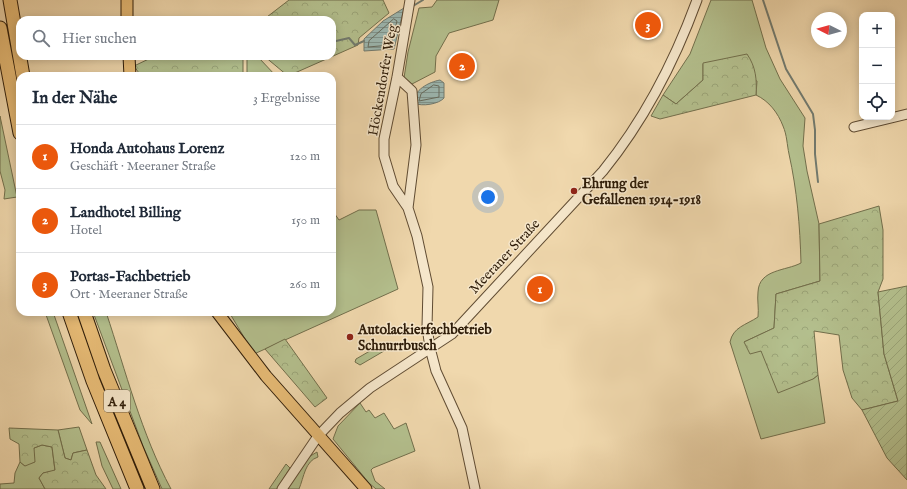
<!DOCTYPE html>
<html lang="de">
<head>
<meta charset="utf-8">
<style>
	:root { --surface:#fff; --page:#f6f6f7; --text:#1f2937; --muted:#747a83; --line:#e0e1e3; --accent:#ea580c }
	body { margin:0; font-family:"IM FELL English",serif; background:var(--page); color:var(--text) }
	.controls { position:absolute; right:12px; top:12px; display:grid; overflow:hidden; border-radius:8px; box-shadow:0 2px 10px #0003 }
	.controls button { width:36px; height:36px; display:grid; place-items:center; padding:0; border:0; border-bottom:1px solid var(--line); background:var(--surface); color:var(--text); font:20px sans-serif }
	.compass { position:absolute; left:811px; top:12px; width:36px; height:36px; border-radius:50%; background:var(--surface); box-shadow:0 2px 10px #0003; rotate:276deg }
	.you { position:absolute; left:488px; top:197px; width:14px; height:14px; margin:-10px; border:3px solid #fff; border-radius:50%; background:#1a73e8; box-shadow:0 0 0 6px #1a73e833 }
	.badge { display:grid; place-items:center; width:26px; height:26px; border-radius:50%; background:var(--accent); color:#fff; font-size:13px; font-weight:700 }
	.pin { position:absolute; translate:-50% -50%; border:2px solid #fff; box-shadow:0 1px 4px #0006 }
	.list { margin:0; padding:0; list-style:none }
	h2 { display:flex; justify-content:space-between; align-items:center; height:52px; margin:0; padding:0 16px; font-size:17px }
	h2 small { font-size:13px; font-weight:400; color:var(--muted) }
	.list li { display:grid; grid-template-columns:26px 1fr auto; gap:12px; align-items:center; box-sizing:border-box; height:64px; padding:0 16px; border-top:1px solid var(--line) }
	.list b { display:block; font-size:15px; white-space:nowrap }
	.list p { margin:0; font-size:13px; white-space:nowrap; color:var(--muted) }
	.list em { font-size:13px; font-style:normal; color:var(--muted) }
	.icon { flex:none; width:22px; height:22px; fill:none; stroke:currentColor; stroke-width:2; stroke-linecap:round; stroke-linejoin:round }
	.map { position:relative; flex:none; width:907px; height:489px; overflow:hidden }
	.search { position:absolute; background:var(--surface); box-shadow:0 2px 10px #0003; left:16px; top:16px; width:320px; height:44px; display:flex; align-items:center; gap:10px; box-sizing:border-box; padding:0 14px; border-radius:12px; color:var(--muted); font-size:15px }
	.panel { position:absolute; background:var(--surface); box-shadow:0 2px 10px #0003; left:16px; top:72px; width:320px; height:244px; border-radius:12px }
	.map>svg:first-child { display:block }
	.grass { fill:#b4c08e; stroke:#726f4c }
	.forest { fill:url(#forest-crowns); stroke:#726f4c }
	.garden { fill:url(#garden-furrows); stroke:#726f4c }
	.water { fill:url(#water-rules); stroke:#717a6f }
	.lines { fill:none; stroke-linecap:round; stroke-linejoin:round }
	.shore { stroke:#666b5e; stroke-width:1 }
	.stream { stroke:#717a6f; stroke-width:2 }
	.minor-casing { stroke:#604c33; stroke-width:11 }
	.major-casing { stroke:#301e0a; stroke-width:13 }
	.highway-casing { stroke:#301e0a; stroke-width:15 }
	.minor { stroke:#f5e6ca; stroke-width:9 }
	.major { stroke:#e8bc76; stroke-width:11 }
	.highway { stroke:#e8bc76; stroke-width:13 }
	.poi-dot { fill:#8f2418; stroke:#f5e6ca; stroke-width:1.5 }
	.labels { text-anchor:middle; stroke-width:3; stroke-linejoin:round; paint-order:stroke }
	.shield { fill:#f5e6ca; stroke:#6b5a44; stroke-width:1 }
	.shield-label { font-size:13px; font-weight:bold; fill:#301e0a }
	.street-label { font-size:14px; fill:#301e0a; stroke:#f5e6ca }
	.poi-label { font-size:14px; font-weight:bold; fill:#301e0a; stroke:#f5e6ca; text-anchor:start }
</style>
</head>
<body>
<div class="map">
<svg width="907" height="489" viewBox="0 0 907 489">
	<defs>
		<pattern id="forest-crowns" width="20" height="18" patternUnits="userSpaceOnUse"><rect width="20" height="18" fill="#b4c08e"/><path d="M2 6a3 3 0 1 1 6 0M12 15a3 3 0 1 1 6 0" fill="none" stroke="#9ba579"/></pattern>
		<pattern id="garden-furrows" width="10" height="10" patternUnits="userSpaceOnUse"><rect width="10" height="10" fill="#b4c08e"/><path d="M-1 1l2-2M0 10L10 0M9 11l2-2" fill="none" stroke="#9ba579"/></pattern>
		<pattern id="water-rules" width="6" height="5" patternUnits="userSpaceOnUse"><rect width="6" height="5" fill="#9cb8b2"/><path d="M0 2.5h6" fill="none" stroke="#80958f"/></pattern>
	</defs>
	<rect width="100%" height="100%" fill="#f0d8ad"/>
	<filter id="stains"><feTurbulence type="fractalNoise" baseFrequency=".005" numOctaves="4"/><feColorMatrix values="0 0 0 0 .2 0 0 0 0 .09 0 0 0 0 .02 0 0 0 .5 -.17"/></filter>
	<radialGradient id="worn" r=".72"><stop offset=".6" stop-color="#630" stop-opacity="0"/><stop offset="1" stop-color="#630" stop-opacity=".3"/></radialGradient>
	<path class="grass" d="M437 0H499L493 20 449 33 436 56 435 72 412 84 404 78 408 52 419 8 432 7Z
		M711 0H752L766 48 780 79 805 118 803 146 807 171 819 224 820 281 776 294 774 328 744 342 813 379 818 375 825 423 761 439 730 342C733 327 746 325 758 317 759 308 757 300 758 292 759 269 786 271 801 263 800 226 797 190 789 154 787 145 787 135 783 126 778 113 769 101 756 95L757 81 703 64V80L676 104 663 95 690 54Z
		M259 58 276 76H247V59Z
		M0 116 17 197 4 199 5 190 0 171Z
		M332 210 339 220 359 210H376L398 289 254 354 229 312H332Z
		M45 312H53L92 424 80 410Z
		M93 312H106C126 372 141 433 171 489H162L143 446Z
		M375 348 384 351 360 365 355 362 356 359Z
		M360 403 366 412 369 410 375 418 384 413 394 429 406 423 415 451 373 468 371 470 375 481 385 489H376L369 483 333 439 338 426Z
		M79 427 87 450 73 453 71 460 65 458 58 430Z
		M96 442H100L121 489H113L102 466Z
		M42 445 52 447 55 471 43 473 39 478 45 489H0V484L14 483 15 473 20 462 25 466 34 448Z
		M317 452 318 457C305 461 304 477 299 489H286L307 458Z
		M286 464 290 468 277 489H269Z"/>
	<path class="forest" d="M289 0H383L389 13 359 38 358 45 288 76 264 56H332V20H263Z
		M747 54C756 67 757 80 756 95L660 119 651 116 663 95 676 104 703 80V63Z
		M155 56H245L243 57V76H141L134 66Z
		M879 206 883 230V279L878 292 884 354 898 401 862 410 852 398 843 370 839 335 814 331 818 375 813 379 778 393 761 351 750 354 744 342 774 328 776 294 820 281 819 224Z
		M285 339 327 398 315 407 265 349Z
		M9 428 58 430 65 458 71 460 73 453 87 450 96 475 106 489H45L39 478 43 473 55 470 52 447 42 445 34 448 35 462 25 466 20 462 19 444 10 439Z"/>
	<path class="garden" d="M907 286V480L887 458 862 410 898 401 884 354 878 292Z"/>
	<path class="water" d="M404 8 394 49 364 51V39L383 21Z
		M440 80 444 83V98C439 104 422 107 414 103 413 90 429 82 440 80Z"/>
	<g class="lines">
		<path class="shore" d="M394 19 397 21 391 45 368 47 369 41Z
			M434 85 439 86V97L419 101 421 94Z"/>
		<path class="stream" d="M763 0 786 69 813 114 815 130V154L818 182
			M413 6 423 0
			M332 44 336 41 349 38 355 45 364 41
			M306 57 308 56"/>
		<defs>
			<path id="minor" d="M410 0 397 77 384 139V156L393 186 408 208 417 236 428 287 427 327 430 348 436 371 462 428 475 489
				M397 77 412 91 416 145 408 208
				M854 127 907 114
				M282 489 318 436 340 413 370 388 452 334 603 171C645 119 674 63 697 0"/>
			<path id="major" d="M127 0V20
				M129 56 130 76
				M217 312 266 376 366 489"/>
			<path id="highway" d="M10 0 23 76
				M0 28 20 133
				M69 312 93 381 137 489
				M84 312 104 370 153 489"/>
		</defs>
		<use href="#minor" class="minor-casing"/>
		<use href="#major" class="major-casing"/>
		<use href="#highway" class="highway-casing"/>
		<use href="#minor" class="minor"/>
		<use href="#major" class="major"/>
		<use href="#highway" class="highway"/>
	</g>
	<g class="poi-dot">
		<circle cx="574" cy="191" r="4"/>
		<circle cx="350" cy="337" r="4"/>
	</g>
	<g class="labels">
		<rect class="shield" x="104" y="390" width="26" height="22" rx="3"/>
		<g class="shield-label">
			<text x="117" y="406">A 4</text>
		</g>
		<g class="street-label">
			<text transform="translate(382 80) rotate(-80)" y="5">Höckendorfer Weg</text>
			<text transform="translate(504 256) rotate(-47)" y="5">Meeraner Straße</text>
		</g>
		<g class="poi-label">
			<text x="582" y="188">Ehrung der<tspan x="582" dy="16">Gefallenen 1914-1918</tspan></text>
			<text x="358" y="334">Autolackierfachbetrieb<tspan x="358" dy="16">Schnurrbusch</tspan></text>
		</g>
	</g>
	<rect width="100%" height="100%" filter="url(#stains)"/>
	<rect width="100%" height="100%" fill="url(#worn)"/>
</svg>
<div class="controls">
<button>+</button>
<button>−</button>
<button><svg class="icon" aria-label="locate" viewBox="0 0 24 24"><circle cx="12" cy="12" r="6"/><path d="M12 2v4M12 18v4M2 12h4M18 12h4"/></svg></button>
</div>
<svg class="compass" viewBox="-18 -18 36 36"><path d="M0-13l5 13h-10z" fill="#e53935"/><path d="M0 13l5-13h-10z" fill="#747a83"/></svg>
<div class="you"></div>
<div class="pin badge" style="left:540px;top:289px">1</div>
<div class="pin badge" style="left:462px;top:66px">2</div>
<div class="pin badge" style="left:648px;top:25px">3</div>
<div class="search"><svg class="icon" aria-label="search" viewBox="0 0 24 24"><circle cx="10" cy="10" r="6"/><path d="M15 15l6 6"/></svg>Hier suchen</div>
<section class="panel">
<h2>In der Nähe<small>3 Ergebnisse</small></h2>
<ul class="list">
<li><span class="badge">1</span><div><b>Honda Autohaus Lorenz</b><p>Geschäft · Meeraner Straße</p></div><em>120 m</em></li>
<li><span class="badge">2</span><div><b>Landhotel Billing</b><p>Hotel</p></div><em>150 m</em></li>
<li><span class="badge">3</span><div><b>Portas-Fachbetrieb</b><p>Ort · Meeraner Straße</p></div><em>260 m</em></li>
</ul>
</section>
</div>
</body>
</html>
